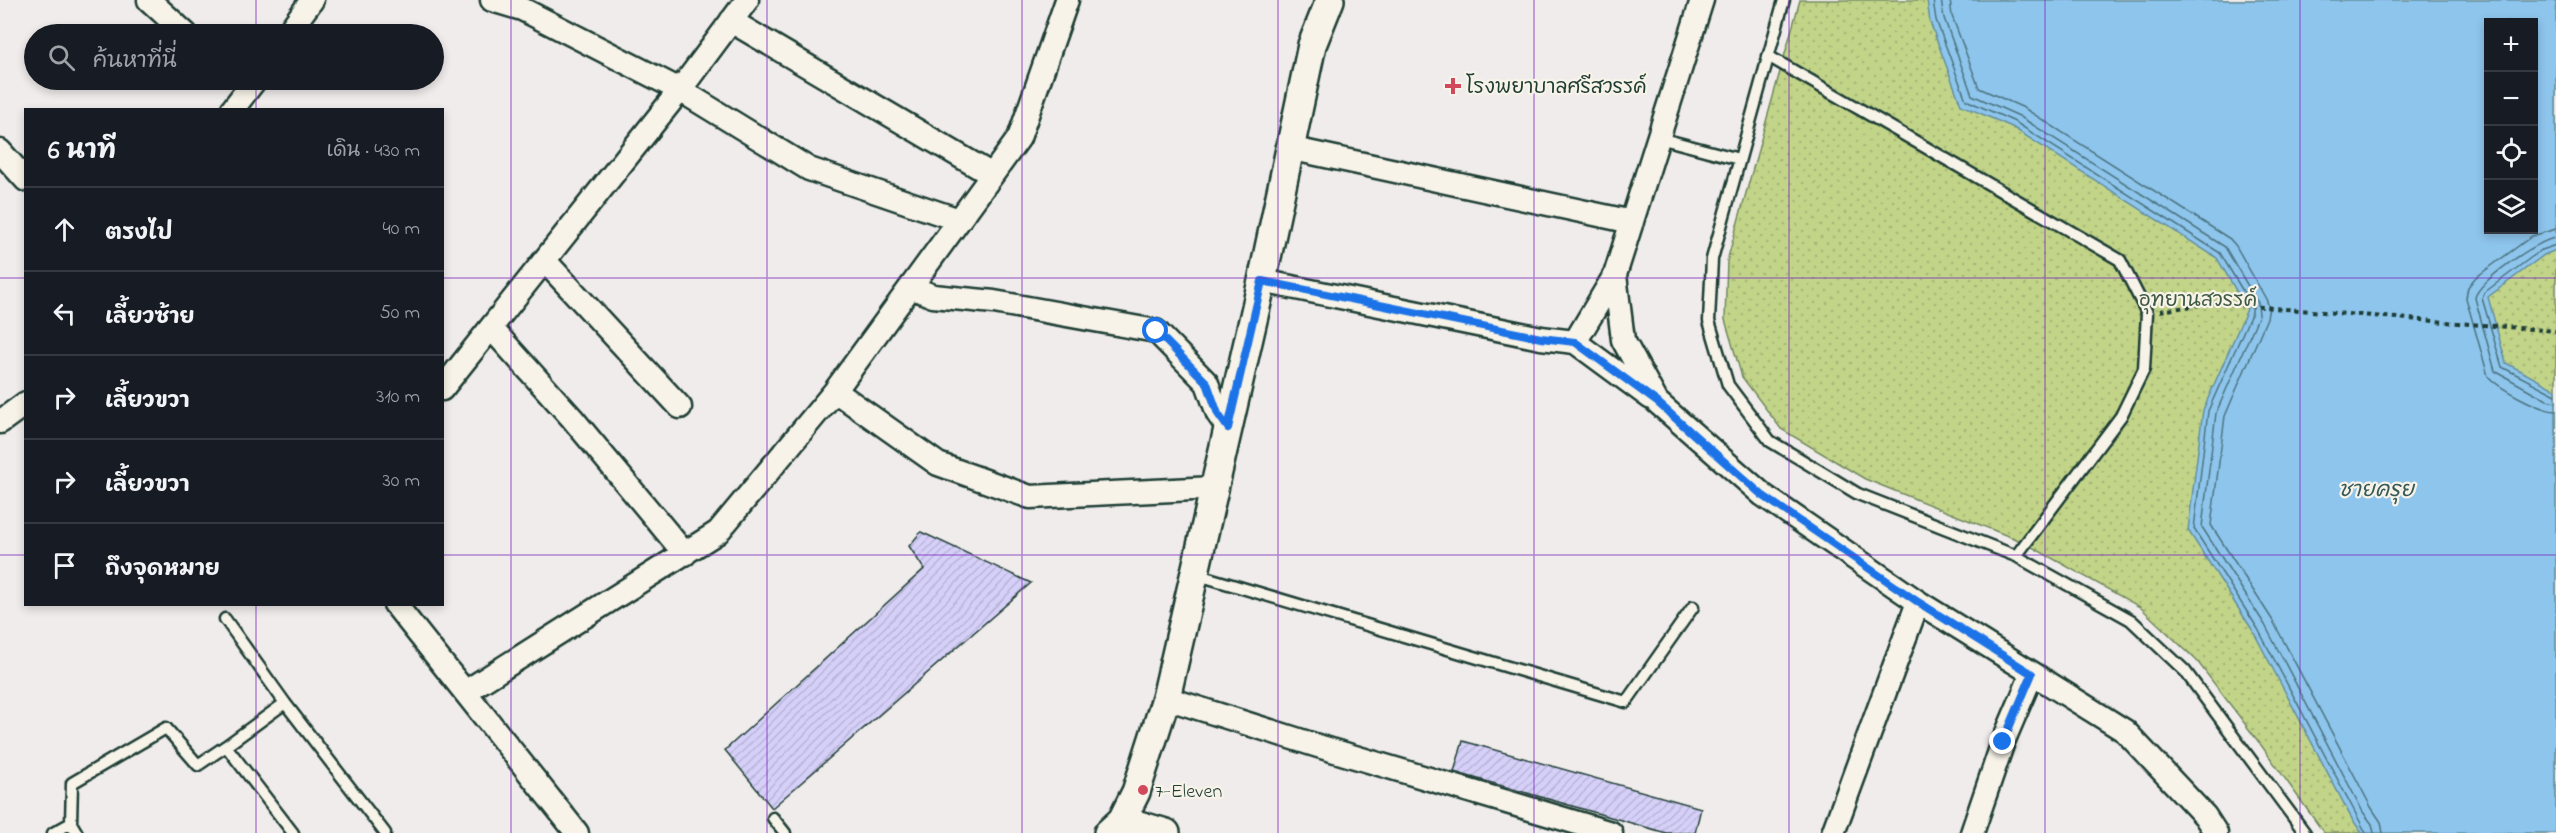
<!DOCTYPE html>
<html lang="th">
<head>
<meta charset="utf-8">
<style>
	:root { --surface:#171b24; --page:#242831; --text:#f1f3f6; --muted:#9ea1a6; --line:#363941 }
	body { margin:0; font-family:"Indie Flower","Playpen Sans Thai",sans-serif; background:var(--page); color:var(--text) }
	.controls { position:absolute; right:18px; top:18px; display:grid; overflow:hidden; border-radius:0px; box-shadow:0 3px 9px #0003 }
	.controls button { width:54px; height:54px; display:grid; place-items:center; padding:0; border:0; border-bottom:2px solid var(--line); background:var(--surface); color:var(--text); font:30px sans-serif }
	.stop { position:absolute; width:18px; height:18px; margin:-14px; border:4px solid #1a73e8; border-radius:50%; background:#fff }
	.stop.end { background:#1a73e8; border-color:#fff; box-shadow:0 2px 6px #0008 }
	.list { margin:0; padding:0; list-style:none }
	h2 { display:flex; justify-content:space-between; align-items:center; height:78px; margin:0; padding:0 24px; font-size:26px }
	h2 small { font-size:20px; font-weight:400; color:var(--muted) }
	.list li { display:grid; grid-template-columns:39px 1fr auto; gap:18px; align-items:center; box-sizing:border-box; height:84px; padding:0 24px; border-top:2px solid var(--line) }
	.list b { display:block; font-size:22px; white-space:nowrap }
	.list em { font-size:20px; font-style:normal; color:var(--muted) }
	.icon { flex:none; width:33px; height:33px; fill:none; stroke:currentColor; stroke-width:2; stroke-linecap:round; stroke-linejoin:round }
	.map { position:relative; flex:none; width:2556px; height:833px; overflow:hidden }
	.search { position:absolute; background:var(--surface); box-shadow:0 3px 9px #0003; left:24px; top:24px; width:420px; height:66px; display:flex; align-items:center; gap:15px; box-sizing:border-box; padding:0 21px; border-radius:33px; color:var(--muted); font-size:22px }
	.panel { position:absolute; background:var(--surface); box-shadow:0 3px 9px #0003; left:24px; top:108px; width:420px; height:498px; border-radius:0px }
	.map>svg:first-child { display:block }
	.park { fill:url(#park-dots); stroke:#70885e; stroke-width:1.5; fill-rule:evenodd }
	.water { fill:#8ec5ed; stroke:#628fa3; stroke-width:1.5; fill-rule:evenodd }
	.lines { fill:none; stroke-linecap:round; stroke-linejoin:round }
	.shore { stroke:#4b737e; stroke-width:1.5 }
	.building { fill:url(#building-hatch); stroke:#1f3d34; stroke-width:1.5 }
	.service-casing { stroke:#1f3d34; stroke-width:15 }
	.minor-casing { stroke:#1f3d34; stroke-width:27 }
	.tertiary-casing { stroke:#1f3d34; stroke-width:32 }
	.path { stroke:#1f3d34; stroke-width:4; stroke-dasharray:4.5 4.5; stroke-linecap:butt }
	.service { stroke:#f7f3e8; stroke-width:10 }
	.minor { stroke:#f7f3e8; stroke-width:22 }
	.tertiary { stroke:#f7f3e8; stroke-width:27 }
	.route { stroke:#1a73e8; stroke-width:8 }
	.grid { fill:none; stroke:#7b2cbf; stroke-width:1.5; stroke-opacity:0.55 }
	.poi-dot { fill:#d1495b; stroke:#f7f3e8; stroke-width:2 }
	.labels { text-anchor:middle; stroke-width:4.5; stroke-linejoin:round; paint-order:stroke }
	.poi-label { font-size:20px; fill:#1f3d34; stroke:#f7f3e8; text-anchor:start }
	.park-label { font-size:20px; fill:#405b45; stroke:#f7f3e8 }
	.water-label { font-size:21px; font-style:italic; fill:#355859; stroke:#f7f3e8 }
</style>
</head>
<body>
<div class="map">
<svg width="2556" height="833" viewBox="0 0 2556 833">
	<defs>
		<pattern id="park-dots" width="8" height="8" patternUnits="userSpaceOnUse" patternTransform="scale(1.5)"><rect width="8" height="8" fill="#c2d488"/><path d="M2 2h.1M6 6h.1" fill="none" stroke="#a6b776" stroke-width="1.8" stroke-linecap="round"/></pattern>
		<pattern id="building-hatch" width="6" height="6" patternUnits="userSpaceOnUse" patternTransform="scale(1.5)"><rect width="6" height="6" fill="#d6d0f9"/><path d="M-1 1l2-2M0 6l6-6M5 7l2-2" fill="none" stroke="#b7b4d6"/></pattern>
	</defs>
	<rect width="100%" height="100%" fill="#f0eceb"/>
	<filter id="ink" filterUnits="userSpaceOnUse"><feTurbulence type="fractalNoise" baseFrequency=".0167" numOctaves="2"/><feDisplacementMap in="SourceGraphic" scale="12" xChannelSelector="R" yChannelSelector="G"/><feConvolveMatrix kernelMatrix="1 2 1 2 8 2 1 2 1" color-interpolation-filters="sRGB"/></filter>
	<g filter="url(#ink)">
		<path class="park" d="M1800 0H2556V833H2324L2261 745 2197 661 2140 607 2023 542 1865 479 1781 429 1742 377 1725 320 1727 261ZM2488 22H2534V230H2488Z"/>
		<path class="water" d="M1927 0H2556V250L2544 255 2488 297 2506 363 2556 390V833H2362L2352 819 2253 631 2188 530 2203 410 2247 309 2217 258 2012 127 1961 105 1930 22ZM2488 22H2534V230H2488Z"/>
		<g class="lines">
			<path class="shore" d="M1933 0 1936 20 1966 100 2015 122 2220 253 2252 306V312L2208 411 2194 529 2258 629 2366 833
				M1941 0 1944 18 1972 95 2019 116 2225 247 2258 303 2259 315 2216 413 2202 527 2265 625 2363 812 2372 824 2374 833
				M1950 0 1952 16 1979 88 2024 108 2230 239 2236 246 2266 299 2269 307 2267 318 2225 416 2211 525 2273 621 2371 807 2381 822 2383 833
				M2556 229 2532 236 2475 278 2468 287 2466 298 2488 376C2498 388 2541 411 2556 411
				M2556 238C2539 239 2477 282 2475 298L2495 371 2547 400 2556 402
				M2556 245 2541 250 2485 292 2482 298 2502 367 2556 395"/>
		</g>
		<path class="building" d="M921 532 1031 583 772 808 725 750 924 569 909 546Z
			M1463 741 1701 808 1695 833H1666L1454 772Z"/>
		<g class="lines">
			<defs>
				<path id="service" d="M1784 0 1712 259 1709 321 1728 385 1770 441 1858 494 2016 556 2131 620 2185 671 2305 833
					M1768 56 2120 260 2147 313 2144 369 2121 416 2016 556
					M1659 138 1739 159
					M1195 574 1626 702 1693 607
					M225 619 285 703 385 833
					M226 746 285 703
					M773 818 785 833
					M71 823 72 783 166 728 198 765 226 746 293 833
					M53 833 71 823 77 833"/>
				<path id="minor" d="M149 0 186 34
					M492 0 522 9 680 90 809 169 959 220
					M1702 0 1615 275 1623 340 1657 402 1763 495 1918 602 2125 731 2205 816 2216 833
					M731 21 992 175
					M287 34 312 0
					M232 110 255 80
					M1289 148 1632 222
					M0 151 26 180
					M545 261 680 407
					M1262 281 1541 338 1575 342 1651 398
					M911 287 933 296 994 302 1156 331 1207 383 1218 414 1228 428
					M492 329 572 418 685 554
					M1575 342 1615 275
					M442 389 680 90 747 0
					M835 391 938 464 1030 497 1214 488
					M0 422 26 403
					M395 604 577 833
					M465 692 718 532 835 391 1019 138 1067 0
					M1166 698 1318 746 1611 833
					M1833 833 1918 602
					M1972 833 2003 742 2032 674"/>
				<path id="tertiary" d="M1122 820 1166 833
					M1108 833 1122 820 1136 792 1166 698 1262 281 1312 45 1330 0"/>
			</defs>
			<use href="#service" class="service-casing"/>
			<use href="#minor" class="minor-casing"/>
			<use href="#tertiary" class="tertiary-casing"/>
			<path class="path" d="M2160 311 2213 303 2556 331"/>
			<use href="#service" class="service"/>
			<use href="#minor" class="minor"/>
			<use href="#tertiary" class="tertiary"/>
		</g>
	</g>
	<g class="lines" filter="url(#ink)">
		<path class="route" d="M1156 331 1207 383 1218 414 1228 428 1262 281 1541 338 1575 342 1657 402 1762 495 1918 602 2032 674 2003 742"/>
	</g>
	<path class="grid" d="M256 0V34M511 0V833M767 0V833M1022 0V833M1278 0V833M1534 0V833M1789 0V833M2045 0V833M2300 0V833M256 80V110M0 278H26M442 278H2556M0 555H26M442 555H2556M256 604V833"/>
	<g class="poi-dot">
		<path d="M1450 77h6v6h6v6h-6v6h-6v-6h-6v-6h6z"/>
		<circle cx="1143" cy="790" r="6"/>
	</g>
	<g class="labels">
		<g class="poi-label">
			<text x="1466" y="93">โรงพยาบาลศรีสวรรค์</text>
			<text x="1155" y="797">7-Eleven</text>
		</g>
		<g class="park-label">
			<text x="2198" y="306">อุทยานสวรรค์</text>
		</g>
		<g class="water-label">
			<text x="2376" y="496">ชายครุย</text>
		</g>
	</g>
</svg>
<div class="controls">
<button>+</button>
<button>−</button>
<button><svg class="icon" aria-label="locate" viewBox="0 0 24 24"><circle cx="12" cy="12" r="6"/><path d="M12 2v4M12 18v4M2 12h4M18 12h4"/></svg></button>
<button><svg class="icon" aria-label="layers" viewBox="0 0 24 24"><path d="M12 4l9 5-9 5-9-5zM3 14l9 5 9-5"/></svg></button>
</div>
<div class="stop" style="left:1156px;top:331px"></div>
<div class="stop end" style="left:2003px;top:742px"></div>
<div class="search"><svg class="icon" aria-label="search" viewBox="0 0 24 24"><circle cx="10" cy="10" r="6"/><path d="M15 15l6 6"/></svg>ค้นหาที่นี่</div>
<section class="panel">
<h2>6 นาที<small>เดิน · 430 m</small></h2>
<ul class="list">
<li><svg class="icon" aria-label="ahead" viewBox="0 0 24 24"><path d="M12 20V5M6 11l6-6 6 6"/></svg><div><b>ตรงไป</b></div><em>40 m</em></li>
<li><svg class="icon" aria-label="left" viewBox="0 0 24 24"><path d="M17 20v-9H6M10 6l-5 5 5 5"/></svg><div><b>เลี้ยวซ้าย</b></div><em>50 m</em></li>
<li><svg class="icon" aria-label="right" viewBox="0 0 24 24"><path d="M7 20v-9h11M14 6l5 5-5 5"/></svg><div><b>เลี้ยวขวา</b></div><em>310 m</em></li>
<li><svg class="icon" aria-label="right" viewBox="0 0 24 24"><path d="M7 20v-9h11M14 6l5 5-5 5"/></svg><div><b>เลี้ยวขวา</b></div><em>30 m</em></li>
<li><svg class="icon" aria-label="arrive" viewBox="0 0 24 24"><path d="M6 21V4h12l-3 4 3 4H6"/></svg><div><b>ถึงจุดหมาย</b></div></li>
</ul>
</section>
</div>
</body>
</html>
